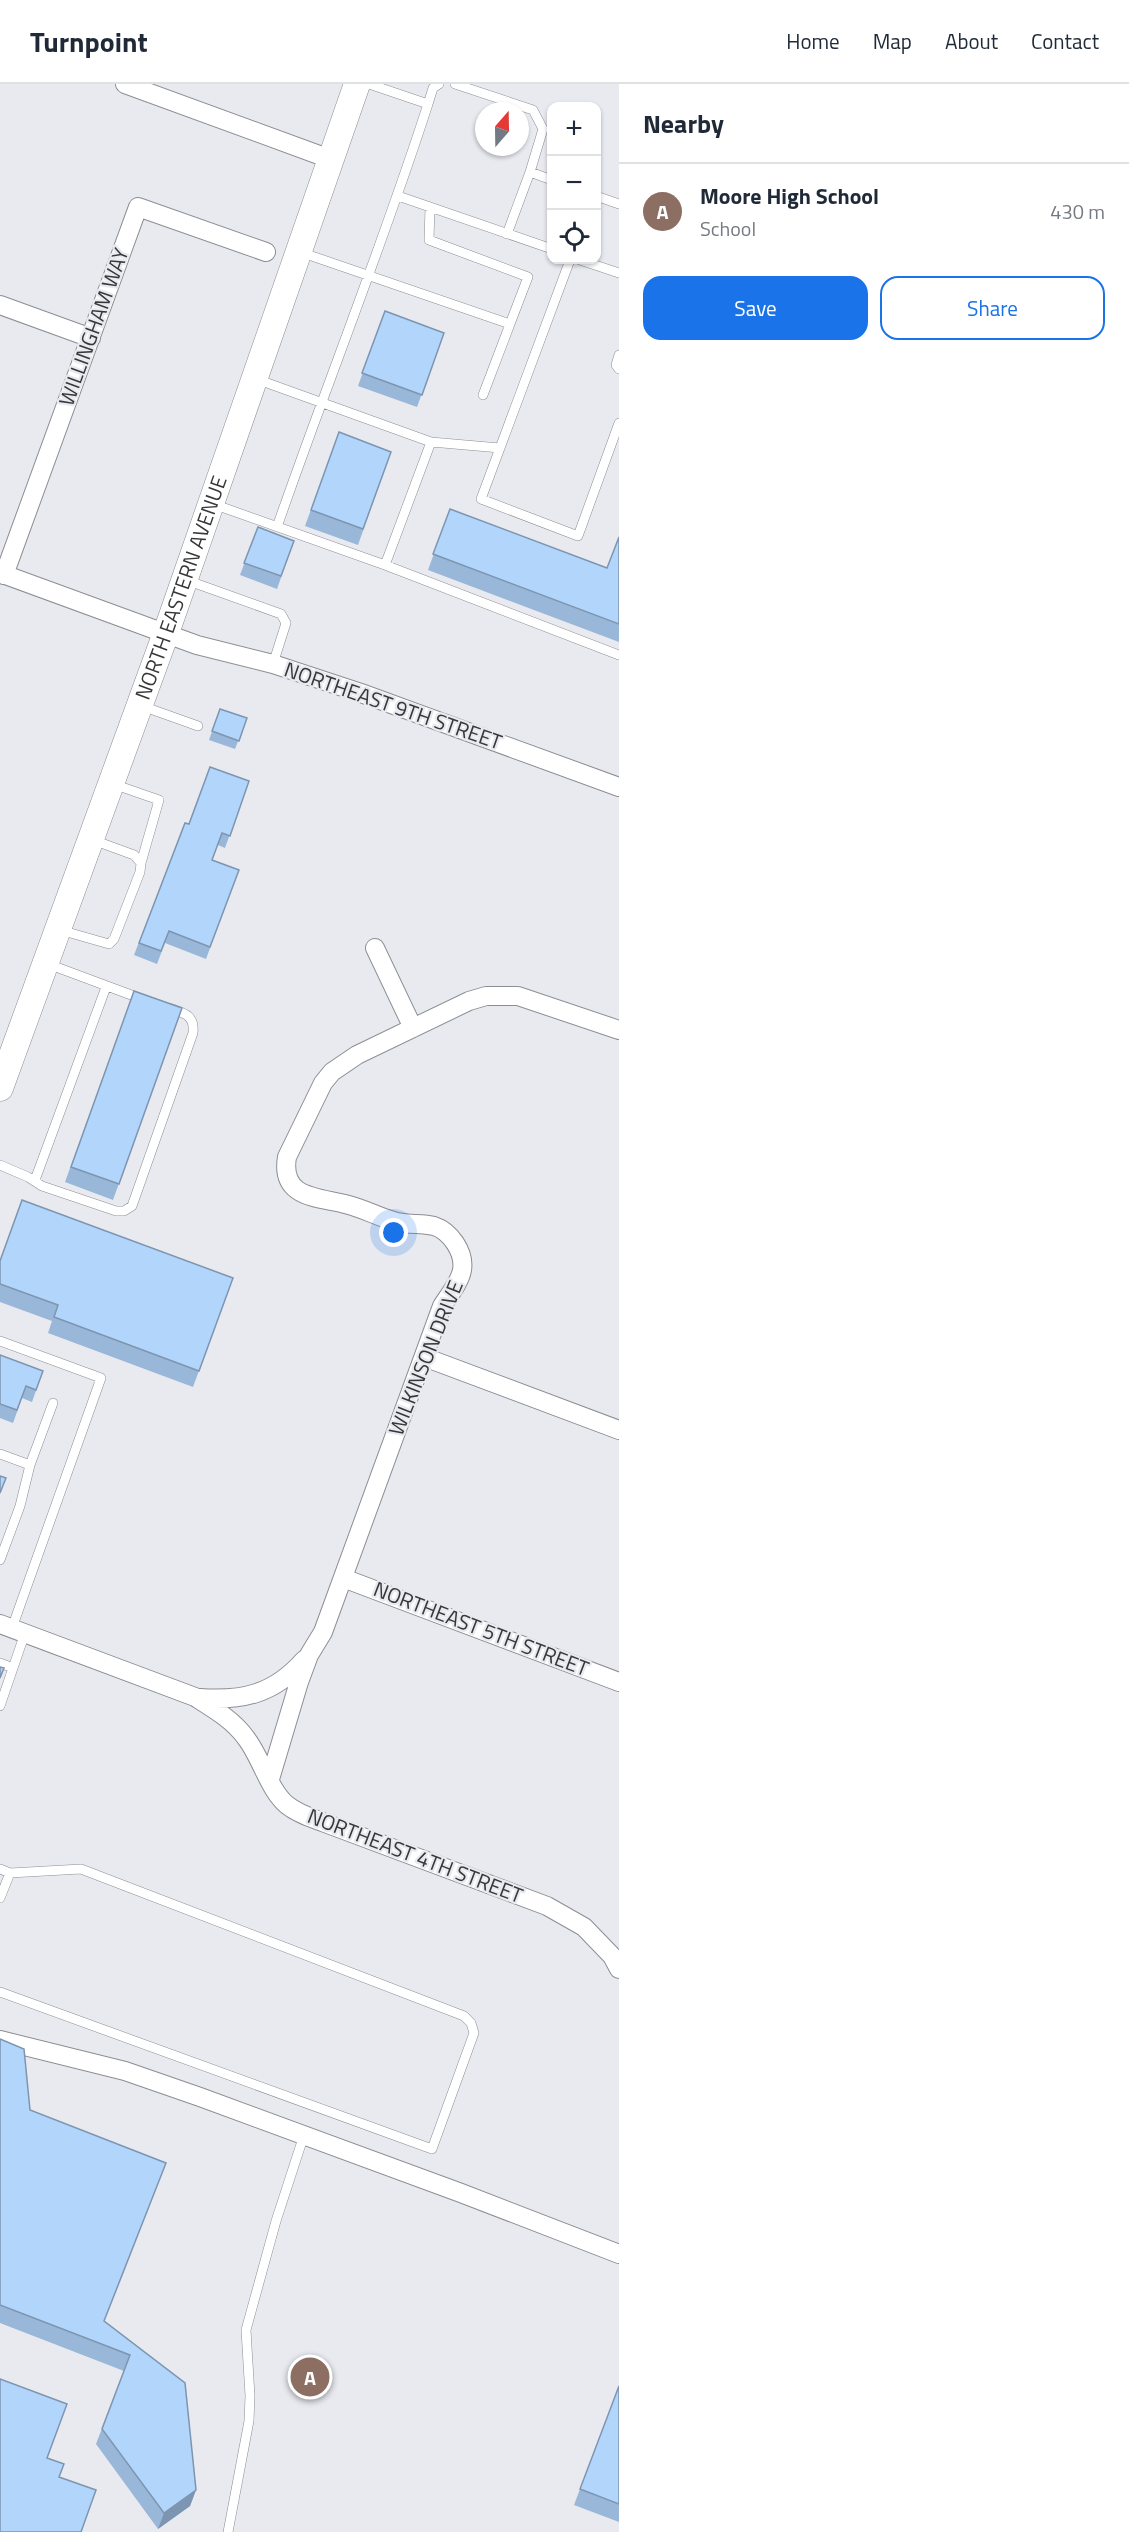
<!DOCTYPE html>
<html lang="en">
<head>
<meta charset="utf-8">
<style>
	:root { --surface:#fff; --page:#f2f2f3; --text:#1f2937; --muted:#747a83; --line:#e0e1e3; --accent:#1a73e8 }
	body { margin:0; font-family:"Titillium Web",sans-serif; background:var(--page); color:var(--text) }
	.controls { position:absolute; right:18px; top:18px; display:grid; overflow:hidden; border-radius:12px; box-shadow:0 2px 4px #0004 }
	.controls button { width:54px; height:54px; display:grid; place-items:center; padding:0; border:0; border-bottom:2px solid var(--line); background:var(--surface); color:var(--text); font:30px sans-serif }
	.compass { position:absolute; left:475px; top:18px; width:54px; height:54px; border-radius:50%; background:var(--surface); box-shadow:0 2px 4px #0004; rotate:20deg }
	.you { position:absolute; left:394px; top:1149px; width:21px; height:21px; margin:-15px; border:4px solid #fff; border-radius:50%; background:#1a73e8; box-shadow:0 0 0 9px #1a73e833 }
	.badge { display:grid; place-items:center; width:39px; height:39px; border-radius:50%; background:var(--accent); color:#fff; font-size:20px; font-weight:700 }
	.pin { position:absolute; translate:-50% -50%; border:3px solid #fff; box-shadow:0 2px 6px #0006 }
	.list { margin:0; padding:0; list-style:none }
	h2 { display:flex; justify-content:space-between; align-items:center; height:78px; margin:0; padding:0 24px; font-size:26px }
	h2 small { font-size:20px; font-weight:400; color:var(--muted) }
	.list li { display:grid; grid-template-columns:39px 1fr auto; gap:18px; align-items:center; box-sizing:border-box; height:96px; padding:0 24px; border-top:2px solid var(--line) }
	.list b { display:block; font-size:22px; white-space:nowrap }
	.list p { margin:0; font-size:20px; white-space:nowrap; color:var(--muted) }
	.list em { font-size:20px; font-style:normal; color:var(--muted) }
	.actions { display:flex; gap:12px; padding:18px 24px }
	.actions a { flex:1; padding:14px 0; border:2px solid var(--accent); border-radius:18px; text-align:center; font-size:21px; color:var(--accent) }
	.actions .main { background:var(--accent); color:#fff }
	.icon { flex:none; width:33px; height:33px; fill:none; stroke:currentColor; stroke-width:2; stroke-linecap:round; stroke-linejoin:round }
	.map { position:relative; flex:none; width:619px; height:2448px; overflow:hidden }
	header { display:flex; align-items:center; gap:36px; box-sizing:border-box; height:84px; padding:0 30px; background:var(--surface); border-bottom:2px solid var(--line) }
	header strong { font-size:28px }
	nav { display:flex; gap:33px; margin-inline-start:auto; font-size:21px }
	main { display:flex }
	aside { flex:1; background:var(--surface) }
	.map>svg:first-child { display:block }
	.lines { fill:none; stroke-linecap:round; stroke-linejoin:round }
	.service-casing { stroke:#8c8e94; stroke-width:10 }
	.minor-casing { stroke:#8c8e94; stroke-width:20 }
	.secondary-casing { stroke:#8c8e94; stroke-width:27 }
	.service { stroke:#fff; stroke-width:9 }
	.minor { stroke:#fff; stroke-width:18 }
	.secondary { stroke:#fff; stroke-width:26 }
	.wall { fill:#99b7d8 }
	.shaded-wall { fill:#7d95b0 }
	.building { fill:#b2d5fb; stroke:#7d95b0; stroke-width:1.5 }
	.labels { text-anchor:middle; stroke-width:4.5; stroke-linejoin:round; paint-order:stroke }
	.street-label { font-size:21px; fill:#363739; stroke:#e8eaf0 }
</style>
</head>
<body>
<header>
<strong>Turnpoint</strong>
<nav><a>Home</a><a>Map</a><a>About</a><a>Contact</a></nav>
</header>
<main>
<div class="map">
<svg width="619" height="2448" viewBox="0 0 619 2448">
	<rect width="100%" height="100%" fill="#e8eaf0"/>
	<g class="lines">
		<defs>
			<path id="service" d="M455 0 533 26 543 45 530 88 552 96
				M428 20 433 4 439 0
				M398 112 552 165
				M596 112 619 120
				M430 123 429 156 528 193 510 240
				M507 150 530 88
				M300 168 510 240 483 311
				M570 176 481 415 578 452 619 339
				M580 176 619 189
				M619 271 616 281 619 285
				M431 358 500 364
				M213 420 385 481 431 358 256 295
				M277 443C326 302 382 163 428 20L369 0
				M385 481 619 571
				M186 496 281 530 286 539 273 580
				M142 622 198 642
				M113 700 159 716 141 779
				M60 846 109 860 114 855 140 788 141 779 134 771 93 756
				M48 880 142 915
				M0 1081 28 1093 42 1102 116 1127H124L132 1122 193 949C195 931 184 929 169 924
				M35 1096 106 903
				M0 1257 101 1294 12 1544
				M0 1370 30 1381 20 1422 0 1476
				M30 1381 53 1319
				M0 1579 13 1584
				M0 1622 25 1549
				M0 1785 10 1789 81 1785 464 1932 471 1939 474 1949 432 2065 0 1908
				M0 1814 10 1789
				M228 2448 249 2337 250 2312 246 2246 276 2137 304 2051"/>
			<path id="minor" d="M125 0 330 75
				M0 221 91 254
				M0 489 197 561 273 580 361 609 619 703
				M4 491 138 123 266 168
				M375 864 413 944
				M424 1273 619 1346
				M343 1494 619 1598
				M0 1540 195 1613C214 1625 233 1636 246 1654 261 1673 269 1706 287 1721 298 1730 312 1734 325 1739L547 1822 584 1843 612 1872 619 1885
				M200 1614C243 1617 274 1610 304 1576
				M270 1695 299 1598 309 1571 323 1548 442 1222C449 1211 460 1198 462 1186 465 1168 450 1147 434 1142 422 1139 410 1141 397 1138 380 1134 363 1124 345 1120 317 1113 280 1114 287 1073L323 999 332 988 357 971 469 917 486 912H518L619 946
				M0 1956 125 1987 200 2013 461 2109 619 2170"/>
			<g id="secondary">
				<path id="s1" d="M0 1004 166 549 357 0"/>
			</g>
		</defs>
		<use href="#service" class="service-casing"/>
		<use href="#minor" class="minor-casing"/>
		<use href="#secondary" class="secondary-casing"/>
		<use href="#service" class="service"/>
		<use href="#minor" class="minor"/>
		<use href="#secondary" class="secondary"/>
	</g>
	<path class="wall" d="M385 227 444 249 417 323 358 302Z
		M339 348 391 368 358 461 305 442Z
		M450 425 607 484 619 453V558L428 486Z
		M258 443 294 457 277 505 240 491Z
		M220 625 247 634 235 665 209 656Z
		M249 697 225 764 218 761 212 776 239 786 206 875 165 859 157 880 134 871 185 739 189 740Z
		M134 907 182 924 113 1116 65 1098Z
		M0 1177 233 1194 193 1303 48 1249 52 1237 0 1218Z
		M0 1271 43 1287 32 1318 22 1314 13 1339 0 1334Z
		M0 1955 30 2026 105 2237 185 2299 196 2406 190 2422 158 2445 96 2360 124 2287 0 2239Z
		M619 2302V2438L574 2421Z"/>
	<path class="shaded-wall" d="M196 2406 190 2422 158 2445 164 2429Z"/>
	<path class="building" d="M385 227 444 249 422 311 362 289Z
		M339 348 391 368 363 445 311 426Z
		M450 425 607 484 619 453V540L433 470Z
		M258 443 294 457 281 492 244 479Z
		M220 625 247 634 239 657 212 647Z
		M210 683 249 697 230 752 222 749 212 776 239 786 210 863 169 847 161 867 139 859 185 739 189 740Z
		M134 907 182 924 119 1100 71 1083Z
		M22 1116 233 1194 199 1287 54 1233 58 1221 0 1200V1177Z
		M0 1271 43 1287 36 1306 26 1302 17 1326 0 1320Z
		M0 1392 6 1394 0 1409Z
		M0 1583 4 1584 0 1594Z
		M0 1955 24 1965 30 2026 166 2079 104 2237 185 2299 196 2406 164 2429 102 2345 130 2271 0 2221Z
		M0 2295 67 2320 47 2374 64 2380 59 2393 96 2406 81 2448H0Z
		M619 2302V2420L580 2405Z"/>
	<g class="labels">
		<g class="street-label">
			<text transform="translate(94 243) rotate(-70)" y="7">WILLINGHAM WAY</text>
			<text dy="7" stroke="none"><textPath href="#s1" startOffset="532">NORTH EASTERN AVENUE</textPath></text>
			<text transform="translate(393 622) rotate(19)" y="7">NORTHEAST 9TH STREET</text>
			<text transform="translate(426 1274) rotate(-68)" y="7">WILKINSON DRIVE</text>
			<text transform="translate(481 1545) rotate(21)" y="7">NORTHEAST 5TH STREET</text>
			<text transform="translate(415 1772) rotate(21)" y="7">NORTHEAST 4TH STREET</text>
		</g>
	</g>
</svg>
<div class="controls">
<button>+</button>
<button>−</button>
<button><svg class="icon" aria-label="locate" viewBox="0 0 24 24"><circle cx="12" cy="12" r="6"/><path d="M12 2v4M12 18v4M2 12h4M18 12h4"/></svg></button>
</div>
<svg class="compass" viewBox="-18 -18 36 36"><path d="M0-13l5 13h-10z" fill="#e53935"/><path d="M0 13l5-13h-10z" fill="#747a83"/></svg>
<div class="you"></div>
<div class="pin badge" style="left:310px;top:2293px;background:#8d6e63">A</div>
</div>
<aside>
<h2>Nearby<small></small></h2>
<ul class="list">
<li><span class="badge" style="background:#8d6e63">A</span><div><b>Moore High School</b><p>School</p></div><em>430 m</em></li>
</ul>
<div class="actions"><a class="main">Save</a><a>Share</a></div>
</aside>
</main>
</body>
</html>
